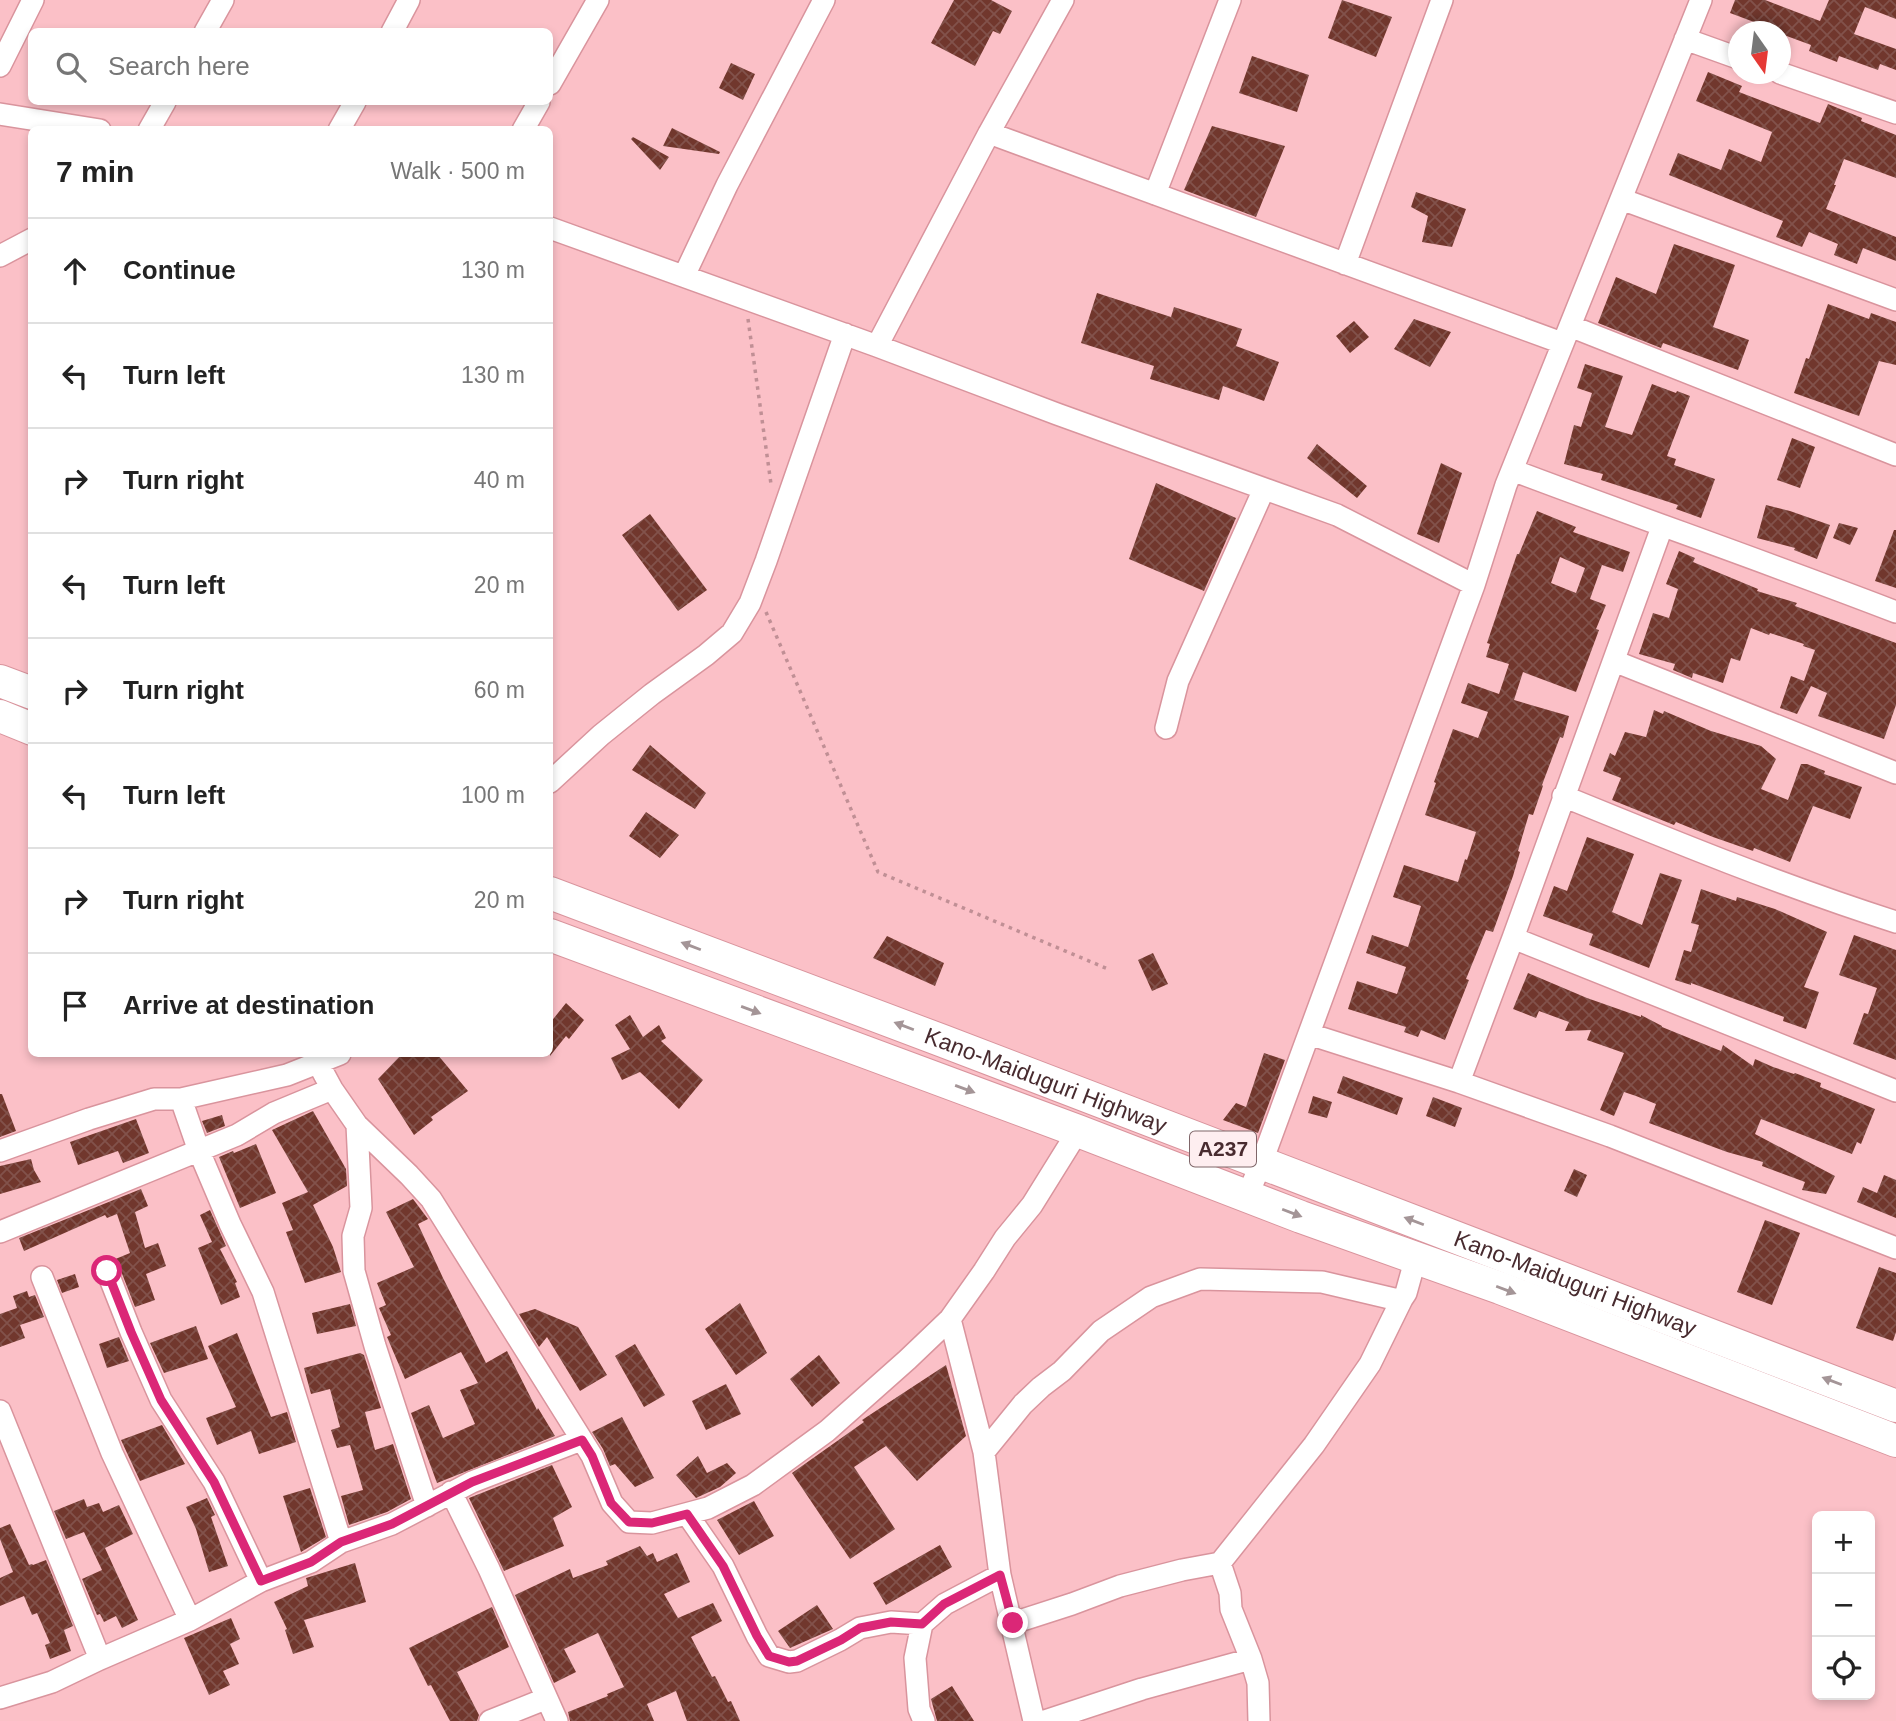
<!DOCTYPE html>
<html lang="en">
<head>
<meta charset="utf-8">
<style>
	:root { --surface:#fff; --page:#f2f2f2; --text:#222; --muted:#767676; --line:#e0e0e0 }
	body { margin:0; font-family:Arial,sans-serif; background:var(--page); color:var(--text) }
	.controls { position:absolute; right:21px; bottom:21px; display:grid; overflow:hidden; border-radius:10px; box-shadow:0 4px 10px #0003 }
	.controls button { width:63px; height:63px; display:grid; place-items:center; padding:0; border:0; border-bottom:2px solid var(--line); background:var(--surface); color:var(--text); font:35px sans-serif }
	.compass { position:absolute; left:1728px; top:21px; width:63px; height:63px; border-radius:50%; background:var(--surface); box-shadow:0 4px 10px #0003; rotate:166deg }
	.stop { position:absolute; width:21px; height:21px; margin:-16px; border:5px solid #db2777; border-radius:50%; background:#fff }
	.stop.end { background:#db2777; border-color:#fff; box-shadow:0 2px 7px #0008 }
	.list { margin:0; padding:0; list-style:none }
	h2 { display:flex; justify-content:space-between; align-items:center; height:91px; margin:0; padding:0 28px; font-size:30px }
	h2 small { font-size:23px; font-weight:400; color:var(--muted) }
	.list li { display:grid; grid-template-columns:46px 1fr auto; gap:21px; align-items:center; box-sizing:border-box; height:105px; padding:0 28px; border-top:2px solid var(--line) }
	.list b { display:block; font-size:26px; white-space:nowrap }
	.list em { font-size:23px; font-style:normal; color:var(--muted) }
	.icon { flex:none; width:38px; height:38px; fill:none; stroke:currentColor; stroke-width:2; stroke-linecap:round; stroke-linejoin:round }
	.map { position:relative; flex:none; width:1896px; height:1721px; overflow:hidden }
	.search { position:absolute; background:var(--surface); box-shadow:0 4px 10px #0003; left:28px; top:28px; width:525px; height:77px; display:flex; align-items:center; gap:18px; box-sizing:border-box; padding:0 24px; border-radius:10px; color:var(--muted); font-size:26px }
	.panel { position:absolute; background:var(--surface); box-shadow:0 4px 10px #0003; left:28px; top:126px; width:525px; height:931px; border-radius:10px }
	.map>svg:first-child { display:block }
	.building { fill:url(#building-cross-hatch); fill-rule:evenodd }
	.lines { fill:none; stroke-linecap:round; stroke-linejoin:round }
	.minor-casing { stroke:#d9949d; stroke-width:24 }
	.highway-casing { stroke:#d9949d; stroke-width:34 }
	.path { stroke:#c08f95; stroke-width:3.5; stroke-dasharray:3.5 5; stroke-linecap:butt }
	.minor { stroke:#fff; stroke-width:21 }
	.highway { stroke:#fff; stroke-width:32 }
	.oneway { fill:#a49597 }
	.route { stroke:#db2777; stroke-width:9 }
	.labels { text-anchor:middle; stroke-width:7; stroke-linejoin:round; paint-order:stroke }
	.shield { fill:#feeef0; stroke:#7f6669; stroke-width:2 }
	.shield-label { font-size:21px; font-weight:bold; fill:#482b2f }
	.street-label { font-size:23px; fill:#482b2f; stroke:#feeef0 }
</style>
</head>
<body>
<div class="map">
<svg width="1896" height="1721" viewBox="0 0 1896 1721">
	<defs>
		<pattern id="building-cross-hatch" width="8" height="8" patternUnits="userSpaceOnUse" patternTransform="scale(1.75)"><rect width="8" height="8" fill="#71372d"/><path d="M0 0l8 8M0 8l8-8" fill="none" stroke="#82524b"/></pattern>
	</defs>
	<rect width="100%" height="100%" fill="#fbc0c7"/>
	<path class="building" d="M954 0H991L1012 11 1000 34 993 31 975 66 931 43Z
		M1342 0 1392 17 1376 57 1328 38Z
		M1735 0H1765L1820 21 1829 0H1896V19L1865 7 1854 34 1896 49V70L1880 64 1878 70 1839 56 1837 62 1809 51 1811 45 1784 35 1781 32 1730 13Z
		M1252 56 1309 75 1297 112 1239 93Z
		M731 63 755 74 743 100 719 88Z
		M1708 72 1742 86 1739 92 1820 123 1828 104 1862 118 1861 121 1896 135V178L1844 159 1834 185H1836L1826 209 1896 237V261L1863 248 1857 264 1834 255 1838 244 1809 232 1802 247 1776 237 1783 221 1669 175 1678 153 1721 170 1729 149 1761 162 1772 132 1696 101Z
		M1212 126 1285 146 1256 217 1184 190Z
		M672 128 720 152 719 154 663 146Z
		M633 137 669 157 660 170 631 139Z
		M1416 192 1466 209 1452 247 1422 242 1428 216 1411 207Z
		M1674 244 1735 265 1713 327 1749 340 1738 370 1663 343 1661 348 1598 323 1616 277 1656 294Z
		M1097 293 1171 317 1174 307 1242 329 1236 346 1279 362 1264 401 1223 386 1219 400 1150 379 1154 366 1081 343Z
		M1828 304 1869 319 1871 313 1896 322V365L1879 361 1859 416 1794 393 1806 358 1809 359Z
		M1414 319 1451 332 1430 367 1394 349Z
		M1354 321 1369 337 1350 353 1336 336Z
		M1585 364 1623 376 1605 427 1632 435 1652 384 1676 393 1677 391 1690 396 1667 456 1676 459 1674 465 1715 479 1701 518 1676 509 1678 505 1601 480 1603 474 1564 464 1574 425 1581 427 1592 393 1577 388Z
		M1792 438 1815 447 1800 488 1777 480Z
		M1317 444 1367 486 1357 498 1307 458Z
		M1441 463 1462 473 1439 543 1417 534Z
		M1156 483 1236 518 1204 591 1129 559Z
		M1766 505 1790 511 1830 525 1817 559 1794 550 1795 548 1757 538Z
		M1537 511 1576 527 1573 532 1630 552 1623 572 1602 565 1590 599 1606 605 1596 629 1599 630 1576 692 1523 672 1514 700 1569 716 1563 738 1560 737 1542 785 1543 786 1533 815 1529 814 1518 851 1520 852 1513 876 1493 932 1486 930 1466 979 1469 980 1445 1040 1421 1030 1418 1037 1404 1032 1406 1027 1348 1009 1357 981 1397 994 1406 967 1366 953 1372 935 1408 947 1421 906 1393 897 1404 865 1458 882 1465 859 1467 860 1476 832 1425 815 1436 783 1434 782 1453 729 1478 738 1488 712 1461 703 1468 683 1499 694 1509 664 1486 657 1490 644 1487 643 1517 554H1519ZM1560 557 1585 568 1576 593 1551 583Z
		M650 514 707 590 678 611 622 535Z
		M1839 523 1858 528 1850 545 1833 538Z
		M1894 530H1896V588L1875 581Z
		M1679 551 1695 558 1693 562 1758 589 1757 591 1797 603 1795 606 1896 643V705L1884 739 1818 716 1827 693 1811 686 1797 714 1780 708 1791 676 1804 681 1815 650 1803 646 1804 644 1770 633 1769 635 1751 628 1740 661 1731 658 1723 683 1693 673 1692 678 1673 670 1675 664 1639 654 1653 613 1669 618 1678 589 1666 584Z
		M1654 710 1663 714 1664 711 1711 731 1761 746 1776 759 1761 789 1788 800 1801 764H1807L1825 771 1824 774 1862 787 1850 819 1813 806 1790 862 1754 848 1753 851 1713 837 1676 822 1674 825 1612 800 1621 778 1603 771 1610 753 1615 756 1625 732 1646 737Z
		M650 745 706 793 695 809 632 770Z
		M646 812 679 835 660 858 629 836Z
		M1587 837 1634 854 1612 912 1642 925 1660 873 1682 880 1649 968 1589 945 1593 934 1543 916 1554 886 1567 891Z
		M1701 889 1736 901 1737 897 1775 909 1827 932 1804 987 1819 992 1806 1029 1783 1021 1784 1017 1691 983V985L1675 980 1684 950 1691 952 1699 925 1691 923Z
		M1854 935 1896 950V1060L1853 1044 1864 1013 1868 1014 1877 988 1839 975Z
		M887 936 944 963 935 986 873 958Z
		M1153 953 1168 984 1152 991 1138 960Z
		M1528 973 1587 998 1641 1017V1015L1662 1026V1027L1721 1051 1723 1045 1753 1066 1755 1059 1773 1067 1794 1074 1795 1073 1821 1083 1820 1087 1875 1109 1861 1144 1857 1142 1852 1154 1761 1119 1755 1134 1835 1176 1826 1194 1802 1190 1805 1182 1762 1166 1763 1162 1727 1152 1649 1123 1656 1104 1636 1096 1624 1092 1614 1116 1600 1110 1624 1053 1587 1040 1591 1030 1565 1031 1569 1022 1539 1011 1536 1018 1513 1009Z
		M566 1003 584 1020 569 1039 566 1036 550 1056V1023Z
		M630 1015 643 1037 659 1025 666 1038 661 1041 703 1080 679 1109 640 1072 622 1080 611 1058 630 1049 615 1025Z
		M1264 1053 1285 1060 1258 1133 1223 1120 1236 1103 1246 1107Z
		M402 1054H437L468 1091 431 1117 433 1120 414 1135 378 1079Z
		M1343 1076 1403 1098 1397 1115 1337 1093Z
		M0 1094H2L16 1131 0 1137Z
		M1313 1096 1332 1102 1327 1118 1308 1113Z
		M1433 1097 1462 1108 1455 1127 1426 1116Z
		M313 1111 346 1169 347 1186 313 1205 333 1247 341 1272 305 1283 286 1232 293 1230 282 1203 308 1192 272 1130Z
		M222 1115 225 1126 207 1133 202 1121Z
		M136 1119 149 1153 123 1163 118 1151 78 1165 70 1142Z
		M256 1144 276 1193 240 1208 219 1157 233 1151 234 1153Z
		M31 1159 34 1170 41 1182 0 1194V1166Z
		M1574 1169 1587 1175 1577 1197 1564 1191Z
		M1884 1175 1896 1180V1218L1857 1202 1863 1187 1877 1193Z
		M141 1189 148 1206 135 1212 145 1248 158 1243 166 1266 146 1274 155 1300 135 1307 119 1266 113 1260 130 1253 117 1214 107 1218 105 1215 24 1251 19 1238Z
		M413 1199 428 1219 418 1224 443 1278 486 1363 507 1351 537 1410 538 1408 555 1436 437 1483 411 1413 429 1405 443 1438 475 1424 460 1390 478 1383 461 1352 405 1379 387 1337 391 1335 379 1308 386 1305 377 1283 414 1267 386 1212Z
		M210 1210 226 1246 220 1249 237 1282 235 1283 240 1297 221 1305 198 1248 212 1242 200 1215Z
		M1765 1220 1800 1233 1772 1305 1737 1292Z
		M1879 1267 1896 1273V1332L1893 1341 1856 1328Z
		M75 1274 79 1287 62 1293 57 1280Z
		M27 1291 29 1297 35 1295 44 1317 20 1325 25 1338 0 1347V1314L17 1308 13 1296Z
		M740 1303 767 1353 736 1375 705 1329Z
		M350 1304 356 1326 317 1334 312 1313Z
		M535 1309 578 1327 607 1375 580 1391 547 1337 539 1347 519 1314Z
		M196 1326 208 1359 164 1373 150 1343Z
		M237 1333 271 1417 287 1412 296 1442 259 1454 251 1431 217 1445 206 1418 236 1407 208 1346Z
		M119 1337 129 1361 107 1368 99 1344Z
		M635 1344 665 1395 644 1407 615 1356Z
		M360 1353 364 1355 381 1408 365 1412 375 1450 393 1444 411 1499 387 1512 349 1525 341 1496 363 1490 350 1445 337 1448 331 1430 340 1427 330 1389 311 1394 304 1368Z
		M819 1355 840 1383 812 1407 790 1379Z
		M946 1365 966 1436 917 1481 886 1446 854 1467 895 1529 850 1559 792 1473 864 1422 862 1420Z
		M726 1384 741 1414 706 1430 692 1401Z
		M622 1417 654 1478 635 1487 615 1464 610 1466 603 1449 592 1432Z
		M162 1425 185 1464 140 1481 121 1440Z
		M698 1456 707 1473 727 1463 736 1473 720 1487 696 1498 676 1475Z
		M552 1465 572 1507 553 1518 564 1546 504 1571 469 1498Z
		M310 1488 326 1537 301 1552 283 1496Z
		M207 1498 215 1515 211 1517 228 1566 209 1572 196 1529 186 1507Z
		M84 1499 87 1507 99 1503 103 1512 119 1505 133 1534 105 1548 138 1620 122 1628 116 1616 104 1622 100 1614 97 1615 82 1579 102 1570 84 1532 66 1539 54 1511Z
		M754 1501 774 1536 739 1555 717 1520Z
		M10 1524 29 1565 32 1564 33 1565 46 1560 73 1626 64 1630 71 1651 50 1659 45 1645 50 1643 37 1613 32 1615 24 1596 0 1606V1578L13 1572 0 1539V1528Z
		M940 1545 952 1567 886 1605 873 1583Z
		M640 1546 647 1556 653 1553 657 1562 677 1553 690 1582 664 1594 678 1618 713 1603 722 1621 691 1637 712 1677 715 1676 728 1702 731 1701 740 1721H687L676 1691 647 1704 654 1721H570L568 1712 608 1696 607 1694 624 1687 598 1633 564 1649 576 1672 554 1683 515 1595 570 1569 573 1578 608 1565 606 1561Z
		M355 1563 366 1602 304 1620 314 1647 293 1654 285 1630 287 1629 274 1602 308 1586 306 1578Z
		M817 1605 833 1629 790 1648 778 1631Z
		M492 1607 509 1647 457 1672 479 1715 477 1721H450L431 1685 428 1686 409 1648Z
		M231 1618 240 1639 230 1644 239 1664 223 1671 230 1685 209 1695 184 1638Z
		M952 1686 974 1721H937L931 1699Z"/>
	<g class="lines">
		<defs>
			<path id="minor" d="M205 32 223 0
				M392 32 409 0
				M1685 39 1738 58
				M0 66 33 0
				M1780 73 1896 113
				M550 84 598 0
				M0 114 100 130
				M149 130 165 102
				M339 130 355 102
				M523 130 539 102
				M989 133 1562 343
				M1155 194 1230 0
				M1621 199 1896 300
				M550 228 877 346 1057 414 1337 515 1474 585
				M0 256 32 239
				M1345 264 1442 0
				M684 276 727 185 824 0
				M1570 326 1896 455
				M877 346 989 133 1063 0
				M1512 470C1639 518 1769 563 1896 612
				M1614 661 1896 773
				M1166 728 1178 681 1264 489
				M550 782 601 735 652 694 706 655 732 633 750 603 766 561 845 334
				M1563 796C1673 841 1783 886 1896 922
				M1513 938 1896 1091
				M1309 1034 1459 1082 1610 1136 1896 1248
				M318 1063 332 1089 357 1125 409 1175 431 1199 592 1456 612 1503 629 1522 652 1523 708 1508 753 1485 827 1431 907 1360 950 1319 984 1271 1005 1238 1032 1205 1078 1131
				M1459 1082 1513 938 1662 527
				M181 1099 199 1151 230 1224 263 1292 341 1542
				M357 1125 361 1208 353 1236 354 1271 375 1346 427 1506
				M0 1151 89 1119 154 1099H181L287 1075 340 1054
				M1247 1196 1261 1164 1474 585 1506 485 1701 0
				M0 1232 237 1135 274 1113 332 1089
				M107 1271 131 1332 161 1400 214 1482 261 1581
				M42 1277 112 1453 190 1620
				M950 1319 984 1452 1000 1575 1034 1721
				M0 1411 100 1659
				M984 1452 1023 1404 1041 1387 1062 1371 1101 1331 1151 1297 1200 1279 1322 1282 1394 1299H1402L1406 1293 1416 1257
				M451 1492 489 1569 557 1721
				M687 1514 723 1566 757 1636 769 1656 789 1662 797 1661 840 1640 860 1628 891 1622 922 1624
				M1220 1563 1230 1593 1231 1609 1251 1659 1258 1683 1259 1721
				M1013 1623 1072 1604 1120 1586 1182 1570 1220 1563 1314 1445 1370 1364 1402 1299
				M0 1698 52 1682 100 1659 190 1620 261 1581 311 1562 341 1542 392 1524 472 1482 581 1440
				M490 1721 545 1699
				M924 1721 919 1709 915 1658 922 1624 945 1604 1000 1575
				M1045 1721 1142 1689 1251 1659"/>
			<g id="highway">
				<path d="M0 681 32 693"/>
				<path d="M0 716 32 729"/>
				<path id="s1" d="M550 893 943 1041 1896 1406"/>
				<path d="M550 935 1078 1131 1301 1217 1500 1288 1896 1441"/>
			</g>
		</defs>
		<use href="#minor" class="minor-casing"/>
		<use href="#highway" class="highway-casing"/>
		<path class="path" d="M748 319 771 484
			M766 612 878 872 1108 969"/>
		<use href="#minor" class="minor"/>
		<use href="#highway" class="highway"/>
	</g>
	<defs><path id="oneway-solid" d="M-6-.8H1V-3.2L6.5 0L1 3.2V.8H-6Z" transform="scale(1.75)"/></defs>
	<g class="oneway">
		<use href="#oneway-solid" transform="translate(691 946) rotate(-159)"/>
		<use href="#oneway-solid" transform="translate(751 1010) rotate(20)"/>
		<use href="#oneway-solid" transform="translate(904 1026) rotate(-159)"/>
		<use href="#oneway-solid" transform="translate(965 1089) rotate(20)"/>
		<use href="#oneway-solid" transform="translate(1292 1213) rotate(21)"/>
		<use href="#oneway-solid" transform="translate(1414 1221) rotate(-159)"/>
		<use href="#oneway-solid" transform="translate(1506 1290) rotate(21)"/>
		<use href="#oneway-solid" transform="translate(1832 1381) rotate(-159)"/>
	</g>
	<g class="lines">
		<path class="route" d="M107 1271 131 1332 161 1400 214 1482 261 1581 311 1562 341 1542 392 1524 472 1482 582 1440 592 1456 611 1503 629 1522 652 1523 687 1514 723 1566 757 1636 769 1656 789 1662 797 1661 841 1640 860 1628 891 1622 922 1624 944 1604 1000 1575 1013 1623"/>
	</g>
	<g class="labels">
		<rect class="shield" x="1190" y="1131.5" width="66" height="35" rx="5"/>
		<g class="shield-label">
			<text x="1223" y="1156">A237</text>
		</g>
		<g class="street-label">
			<text dy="8" stroke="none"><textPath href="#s1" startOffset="530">Kano-Maiduguri Highway</textPath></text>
			<text dy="8" stroke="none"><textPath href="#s1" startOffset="1097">Kano-Maiduguri Highway</textPath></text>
		</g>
	</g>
</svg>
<div class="controls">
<button>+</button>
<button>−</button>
<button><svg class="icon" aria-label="locate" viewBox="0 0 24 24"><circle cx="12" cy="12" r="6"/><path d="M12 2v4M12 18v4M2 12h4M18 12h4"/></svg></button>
</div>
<svg class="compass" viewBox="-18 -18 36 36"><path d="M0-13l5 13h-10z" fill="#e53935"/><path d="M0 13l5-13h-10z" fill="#767676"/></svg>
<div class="stop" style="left:107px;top:1271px"></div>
<div class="stop end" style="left:1013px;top:1623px"></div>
<div class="search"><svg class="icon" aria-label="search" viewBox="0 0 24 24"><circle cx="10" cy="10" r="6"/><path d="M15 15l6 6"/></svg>Search here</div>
<section class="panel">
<h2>7 min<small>Walk · 500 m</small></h2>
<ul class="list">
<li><svg class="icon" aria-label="ahead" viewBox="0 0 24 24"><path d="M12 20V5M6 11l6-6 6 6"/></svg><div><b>Continue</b></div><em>130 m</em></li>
<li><svg class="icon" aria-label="left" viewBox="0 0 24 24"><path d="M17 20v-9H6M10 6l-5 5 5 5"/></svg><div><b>Turn left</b></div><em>130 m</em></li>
<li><svg class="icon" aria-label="right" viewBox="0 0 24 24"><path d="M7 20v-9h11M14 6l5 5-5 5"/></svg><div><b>Turn right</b></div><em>40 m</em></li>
<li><svg class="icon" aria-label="left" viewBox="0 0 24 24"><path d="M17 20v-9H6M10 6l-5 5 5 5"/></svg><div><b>Turn left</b></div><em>20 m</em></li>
<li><svg class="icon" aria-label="right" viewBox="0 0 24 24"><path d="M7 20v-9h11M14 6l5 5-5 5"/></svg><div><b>Turn right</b></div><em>60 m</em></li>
<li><svg class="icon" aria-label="left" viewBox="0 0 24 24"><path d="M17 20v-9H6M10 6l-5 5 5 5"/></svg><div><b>Turn left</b></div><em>100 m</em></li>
<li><svg class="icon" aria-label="right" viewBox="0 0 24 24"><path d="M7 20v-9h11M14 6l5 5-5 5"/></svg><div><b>Turn right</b></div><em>20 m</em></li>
<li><svg class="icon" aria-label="arrive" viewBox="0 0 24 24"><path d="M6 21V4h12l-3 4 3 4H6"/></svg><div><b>Arrive at destination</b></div></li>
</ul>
</section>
</div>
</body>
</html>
